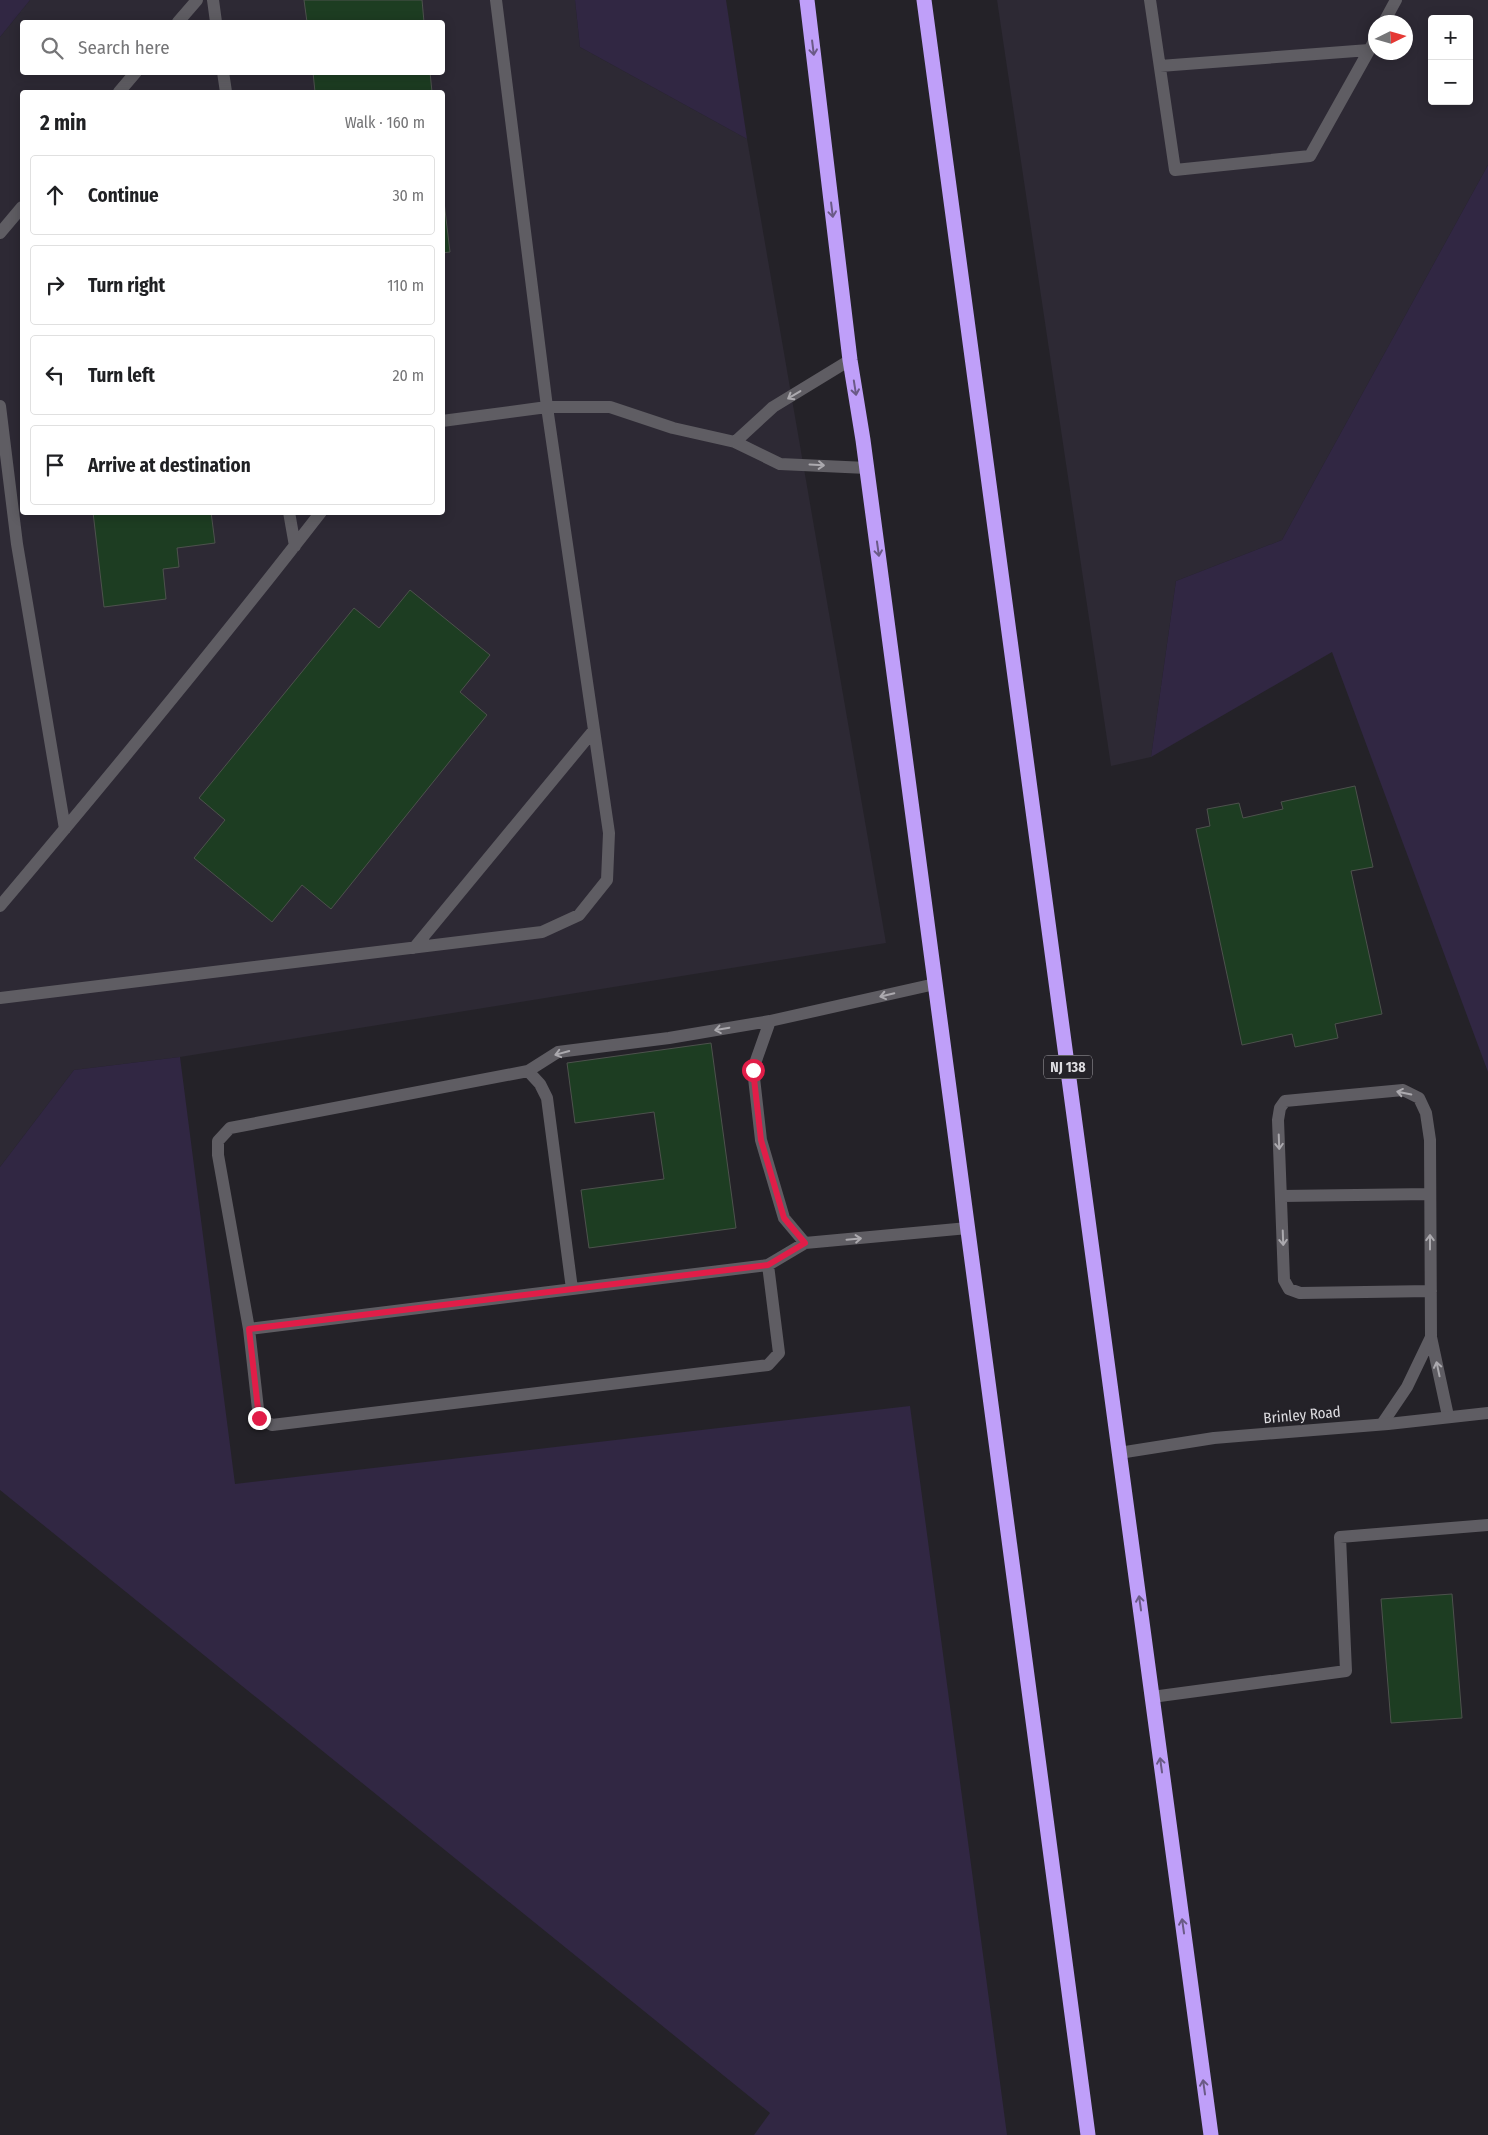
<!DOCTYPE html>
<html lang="en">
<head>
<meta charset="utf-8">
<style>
	:root { --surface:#fff; --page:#f2f2f2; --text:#202124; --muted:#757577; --line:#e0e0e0 }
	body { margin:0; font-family:"Fira Sans Condensed",sans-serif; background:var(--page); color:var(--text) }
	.controls { position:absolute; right:15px; top:15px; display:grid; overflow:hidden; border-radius:5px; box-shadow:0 2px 12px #0003 }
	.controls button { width:45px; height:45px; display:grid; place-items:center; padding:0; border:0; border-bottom:1px solid var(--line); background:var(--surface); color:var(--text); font:25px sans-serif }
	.compass { position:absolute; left:1368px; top:15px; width:45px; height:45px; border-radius:50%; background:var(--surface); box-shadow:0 2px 12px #0003; rotate:85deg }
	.stop { position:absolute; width:15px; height:15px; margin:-11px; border:4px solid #e11d48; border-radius:50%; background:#fff }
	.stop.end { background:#e11d48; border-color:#fff; box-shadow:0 1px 5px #0008 }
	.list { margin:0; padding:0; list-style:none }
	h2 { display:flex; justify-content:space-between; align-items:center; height:65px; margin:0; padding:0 20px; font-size:21px }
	h2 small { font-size:16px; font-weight:400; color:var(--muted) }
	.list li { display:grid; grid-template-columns:32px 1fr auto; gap:15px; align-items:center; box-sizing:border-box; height:80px; margin:0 10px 10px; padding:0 10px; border:1px solid var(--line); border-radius:5px }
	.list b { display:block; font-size:19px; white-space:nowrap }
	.list em { font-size:16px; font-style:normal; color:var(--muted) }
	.icon { flex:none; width:28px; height:28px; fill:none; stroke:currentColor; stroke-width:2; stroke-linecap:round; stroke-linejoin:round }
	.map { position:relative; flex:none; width:1488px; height:2135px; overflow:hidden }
	.search { position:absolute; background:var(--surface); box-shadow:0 2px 12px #0003; left:20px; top:20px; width:425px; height:55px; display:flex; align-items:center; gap:12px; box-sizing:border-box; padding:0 18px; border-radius:5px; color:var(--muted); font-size:19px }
	.panel { position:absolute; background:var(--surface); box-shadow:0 2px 12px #0003; left:20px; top:90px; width:425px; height:425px; border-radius:5px }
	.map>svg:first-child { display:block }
	.built { fill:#2d2934; fill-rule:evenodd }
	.green { fill:#312743 }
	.building { fill:#1d3d22; stroke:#4d524d }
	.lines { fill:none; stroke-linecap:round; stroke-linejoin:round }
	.lane { stroke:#5f5d63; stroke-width:12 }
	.street { stroke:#5f5d63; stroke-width:12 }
	.highway { stroke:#bf9ff9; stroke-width:15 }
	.oneway { stroke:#6a5a86 }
	.oneway2 { stroke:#aba9ae }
	.route { stroke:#e11d48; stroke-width:6 }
	.labels { text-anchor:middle; stroke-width:4; stroke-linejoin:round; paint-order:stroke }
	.shield { fill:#242228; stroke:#a6a4a9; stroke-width:1 }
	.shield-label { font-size:14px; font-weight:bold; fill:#dddce0 }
	.street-label { font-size:15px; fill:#dddce0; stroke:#242228 }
</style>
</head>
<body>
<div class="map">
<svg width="1488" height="2135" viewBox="0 0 1488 2135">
	<rect width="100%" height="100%" fill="#242228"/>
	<path class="built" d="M30 0H575L580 47 747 139 886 943 180 1057 74 1070 0 1167V37ZM22 22H442V72H22ZM22 92H442V512H22Z
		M997 0H1488V165L1282 540 1176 581 1151 757 1111 766ZM1432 19H1469V101H1432ZM1376 22H1406V52H1376Z"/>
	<path class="green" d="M0 0H30L0 37Z
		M575 0H726L747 139 580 47Z
		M1488 165V1072L1332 652 1151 757 1176 581 1282 540Z
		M180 1057 235 1484 910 1406 1007 2135H754L770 2113 0 1490V1167L74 1070Z"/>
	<path class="building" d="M304 0H422L424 22H307Z
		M313 72H430L432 92H315Z
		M442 185 450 252 442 253Z
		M93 512H211L215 543 177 548 179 567 163 569 166 599 104 607Z
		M410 590 490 655 460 692 487 715 331 909 302 885 272 922 194 858 225 820 199 798 354 608 379 628Z
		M1355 786 1373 867 1351 871 1382 1014 1335 1024 1338 1038 1295 1047 1292 1034 1242 1045 1196 829 1210 826 1207 809 1239 803 1243 818 1283 809 1281 802Z
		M711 1043 736 1228 589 1248 581 1190 664 1179 654 1112 575 1123 567 1063Z
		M1452 1594 1462 1718 1391 1723 1381 1599Z"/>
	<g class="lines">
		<path class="lane" d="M213 0 216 22
			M1150 0 1175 170 1310 156 1376 38
			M178 22 197 0
			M1384 22 1396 0
			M1160 66 1369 50
			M223 72 226 92
			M119 92 136 72
			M0 233 22 207
			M850 360 773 407 735 442 780 464 867 468
			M0 406 17 544 65 829
			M442 421 547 407H610L673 428 735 442
			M289 512 295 546
			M0 906C109 777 217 646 321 512
			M414 948 594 730
			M0 998 542 932 579 915 607 880 609 833 547 407 496 0
			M770 1021 753 1069 761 1140 784 1218 805 1243
			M528 1071 558 1052 669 1038 770 1021 935 984
			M1282 1196 1430 1194
			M768 1265 779 1353 768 1365 272 1425 259 1418 249 1329 768 1265 805 1243 968 1228
			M1431 1291 1300 1293 1289 1289 1284 1280 1278 1120 1280 1108 1285 1101 1403 1090 1419 1098 1426 1113 1430 1140 1431 1337
			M249 1329 218 1155V1141L230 1128 528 1071 540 1084 547 1098 572 1289
			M1382 1424 1407 1387 1431 1337 1448 1416
			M1152 1697 1346 1671 1340 1537 1488 1525"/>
		<path class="street" d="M1119 1453 1214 1438 1388 1424 1488 1413"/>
		<path class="highway" d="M807 0 850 360 863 440 1088 2135
			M924 0 1211 2135"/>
	</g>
	<defs><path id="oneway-shaft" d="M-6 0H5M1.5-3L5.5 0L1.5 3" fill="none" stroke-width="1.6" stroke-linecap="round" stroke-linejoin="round" transform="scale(1.25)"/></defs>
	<g class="oneway">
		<use href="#oneway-shaft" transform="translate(813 48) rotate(83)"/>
		<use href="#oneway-shaft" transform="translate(832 210) rotate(83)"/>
		<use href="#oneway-shaft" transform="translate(855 388) rotate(81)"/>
		<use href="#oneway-shaft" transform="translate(878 549) rotate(82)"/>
		<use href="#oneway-shaft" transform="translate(1140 1603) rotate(-98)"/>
		<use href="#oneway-shaft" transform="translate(1161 1765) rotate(-98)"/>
		<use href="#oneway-shaft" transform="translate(1183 1926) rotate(-98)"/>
		<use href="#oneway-shaft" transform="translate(1204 2087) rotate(-98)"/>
	</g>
	<g class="oneway2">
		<use href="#oneway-shaft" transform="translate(794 395) rotate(149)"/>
		<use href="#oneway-shaft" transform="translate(817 465) rotate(3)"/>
		<use href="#oneway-shaft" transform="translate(887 995) rotate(167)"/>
		<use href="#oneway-shaft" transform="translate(722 1029) rotate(170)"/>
		<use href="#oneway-shaft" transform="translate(562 1053) rotate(165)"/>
		<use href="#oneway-shaft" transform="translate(1404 1093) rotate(-168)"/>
		<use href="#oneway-shaft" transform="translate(1279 1142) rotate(88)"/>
		<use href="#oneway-shaft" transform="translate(1283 1238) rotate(88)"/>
		<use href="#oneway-shaft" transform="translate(854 1239) rotate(-5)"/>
		<use href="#oneway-shaft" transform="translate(1430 1242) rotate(-90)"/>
		<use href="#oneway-shaft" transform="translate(1438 1369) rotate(-102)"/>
	</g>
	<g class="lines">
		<path class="route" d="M259 1418 249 1329 768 1265 805 1243 784 1218 761 1140 753 1070"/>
	</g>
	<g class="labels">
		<rect class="shield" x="1044" y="1055.5" width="48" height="23" rx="4"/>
		<g class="shield-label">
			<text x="1068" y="1072">NJ 138</text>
		</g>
		<g class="street-label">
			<text transform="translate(1302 1415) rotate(-5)" y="5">Brinley Road</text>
		</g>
	</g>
</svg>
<div class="controls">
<button>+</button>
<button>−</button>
</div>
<svg class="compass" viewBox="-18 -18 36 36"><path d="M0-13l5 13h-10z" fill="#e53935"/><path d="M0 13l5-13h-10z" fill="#757577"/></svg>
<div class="stop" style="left:753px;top:1070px"></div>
<div class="stop end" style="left:259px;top:1418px"></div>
<div class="search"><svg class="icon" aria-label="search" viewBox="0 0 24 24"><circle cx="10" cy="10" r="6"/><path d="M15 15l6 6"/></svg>Search here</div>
<section class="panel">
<h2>2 min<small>Walk · 160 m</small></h2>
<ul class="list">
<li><svg class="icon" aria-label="ahead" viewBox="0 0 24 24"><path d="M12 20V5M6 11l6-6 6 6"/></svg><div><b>Continue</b></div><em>30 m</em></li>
<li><svg class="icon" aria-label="right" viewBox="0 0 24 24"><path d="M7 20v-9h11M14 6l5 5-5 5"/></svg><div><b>Turn right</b></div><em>110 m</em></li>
<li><svg class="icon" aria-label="left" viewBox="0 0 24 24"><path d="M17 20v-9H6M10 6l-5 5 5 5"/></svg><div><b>Turn left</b></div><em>20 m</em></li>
<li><svg class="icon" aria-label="arrive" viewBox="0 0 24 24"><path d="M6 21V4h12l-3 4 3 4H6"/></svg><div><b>Arrive at destination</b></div></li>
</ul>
</section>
</div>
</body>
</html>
